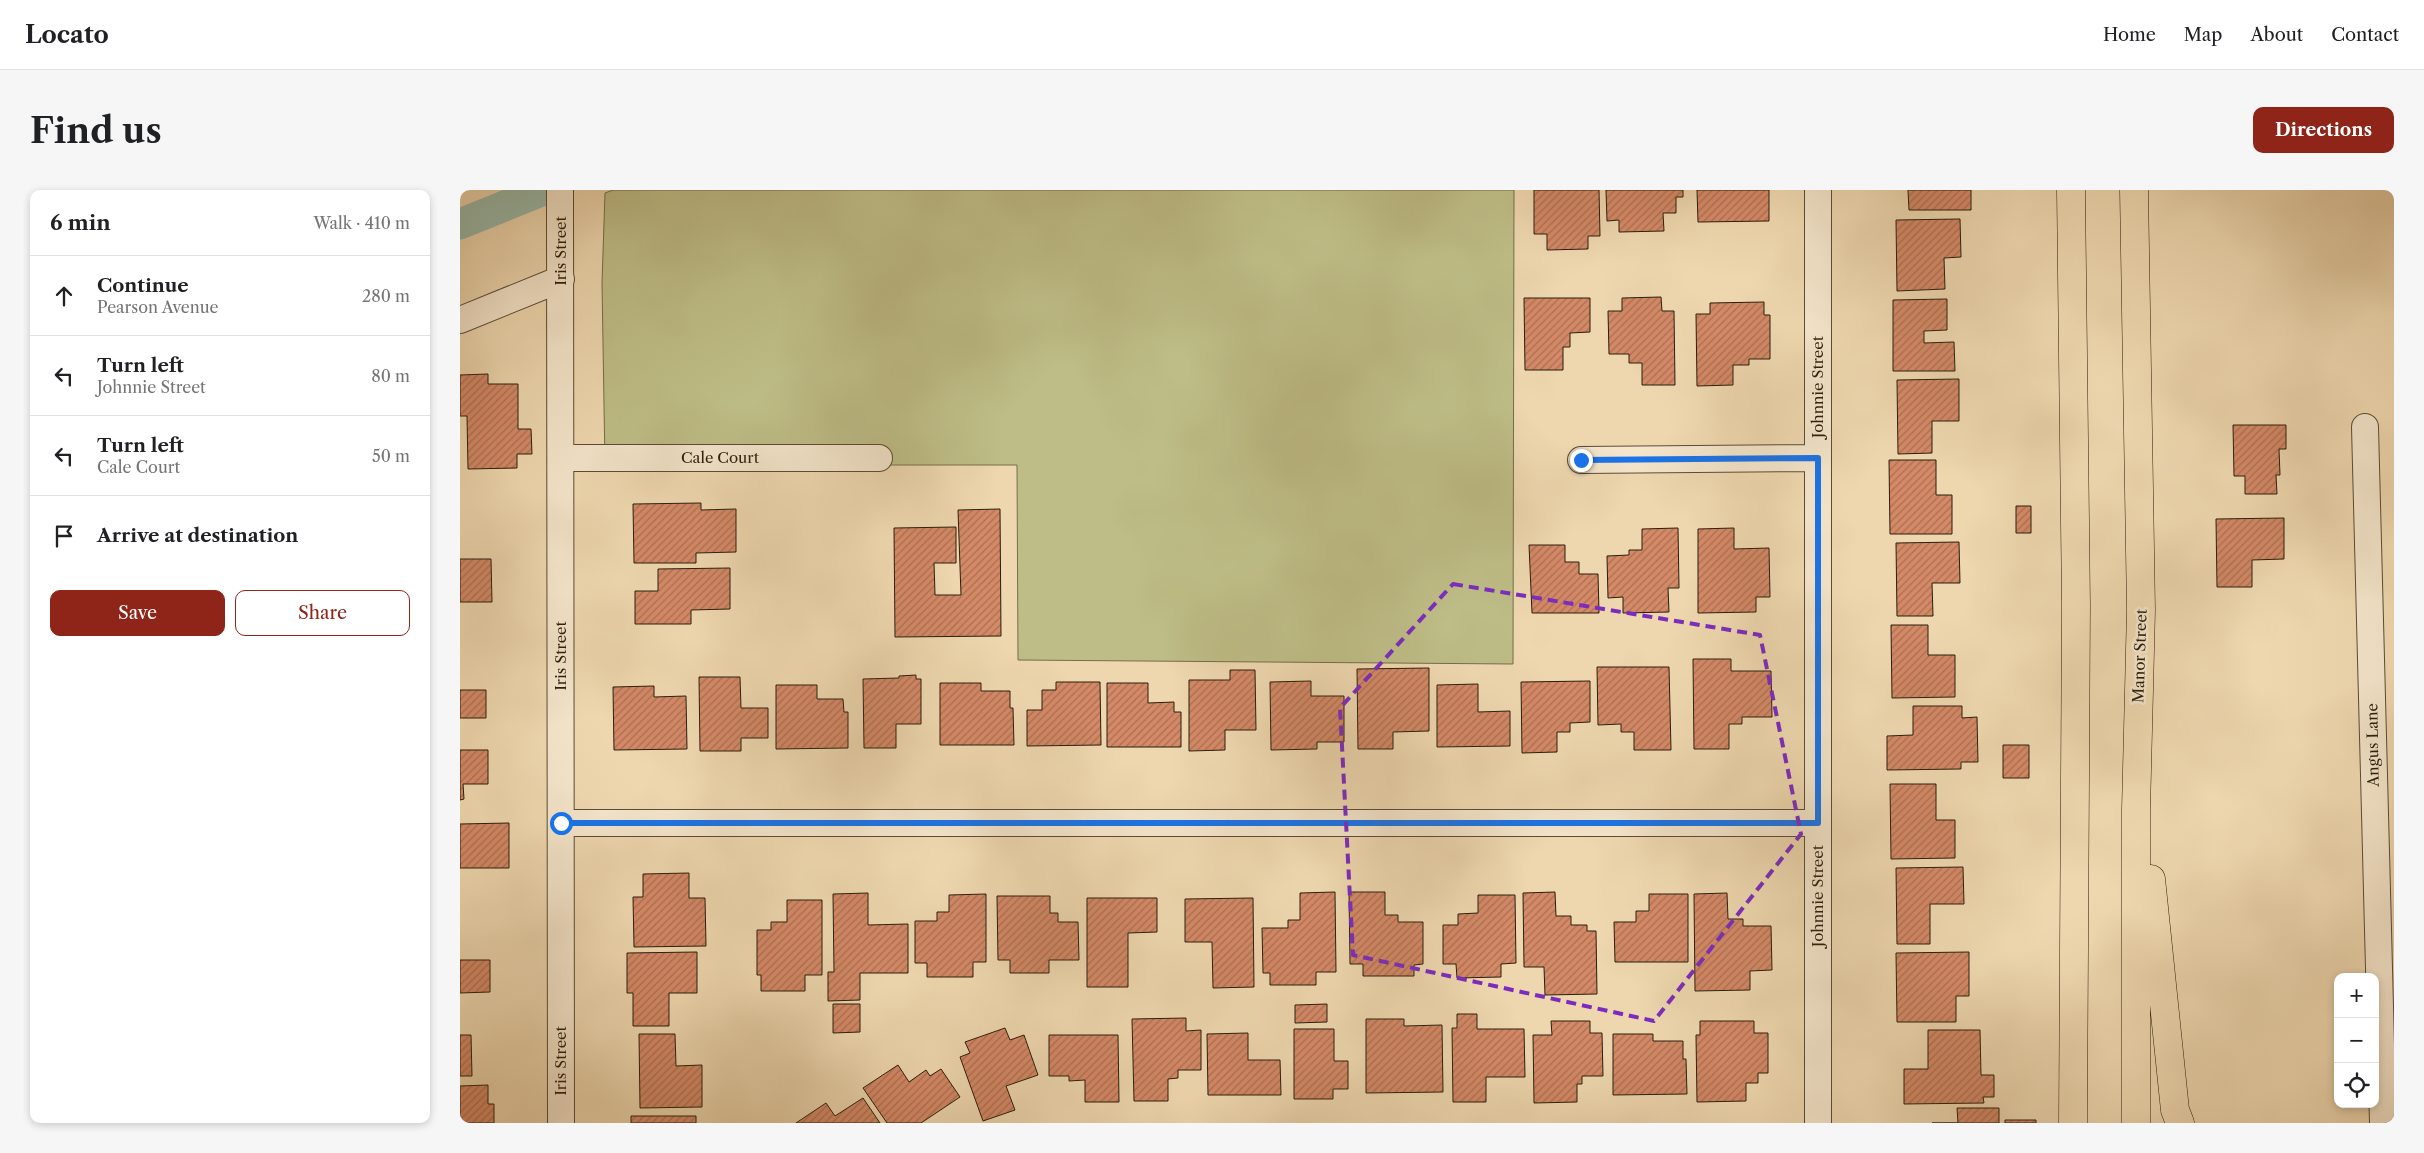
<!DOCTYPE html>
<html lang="en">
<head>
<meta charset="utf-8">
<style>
	:root { --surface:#fff; --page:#f6f6f6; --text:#202124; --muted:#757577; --line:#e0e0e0; --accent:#8f2418 }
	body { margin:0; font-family:"Libre Caslon Text",serif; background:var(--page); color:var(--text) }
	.controls { position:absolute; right:15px; bottom:15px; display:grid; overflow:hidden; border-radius:10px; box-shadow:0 2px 8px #0003 }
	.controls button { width:45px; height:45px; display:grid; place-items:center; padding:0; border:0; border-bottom:1px solid var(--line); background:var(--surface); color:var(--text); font:25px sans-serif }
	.stop { position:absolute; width:15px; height:15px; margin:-11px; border:4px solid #1a73e8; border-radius:50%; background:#fff }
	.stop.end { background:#1a73e8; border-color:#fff; box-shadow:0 1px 5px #0008 }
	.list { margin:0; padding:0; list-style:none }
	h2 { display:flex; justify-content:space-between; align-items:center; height:65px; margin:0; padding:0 20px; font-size:21px }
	h2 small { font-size:16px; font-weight:400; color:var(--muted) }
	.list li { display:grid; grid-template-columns:32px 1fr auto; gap:15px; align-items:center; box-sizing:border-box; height:80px; padding:0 20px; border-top:1px solid var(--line) }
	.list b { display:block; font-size:19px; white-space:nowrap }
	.list p { margin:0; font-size:16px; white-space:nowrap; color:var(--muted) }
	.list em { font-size:16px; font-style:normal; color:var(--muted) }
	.actions { display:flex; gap:10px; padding:15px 20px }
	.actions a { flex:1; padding:11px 0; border:1px solid var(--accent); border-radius:10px; text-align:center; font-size:18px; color:var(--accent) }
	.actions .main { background:var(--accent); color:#fff }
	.icon { flex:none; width:28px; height:28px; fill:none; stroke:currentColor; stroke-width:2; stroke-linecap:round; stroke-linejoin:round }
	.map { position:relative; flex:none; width:1934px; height:933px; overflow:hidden; border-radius:10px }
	header { display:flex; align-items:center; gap:30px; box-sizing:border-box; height:70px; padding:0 25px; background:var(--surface); border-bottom:1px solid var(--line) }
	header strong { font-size:24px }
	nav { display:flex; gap:28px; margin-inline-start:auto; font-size:18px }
	.intro { display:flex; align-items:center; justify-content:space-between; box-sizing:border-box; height:120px; padding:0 30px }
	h1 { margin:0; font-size:35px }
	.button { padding:12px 22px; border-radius:10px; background:var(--accent); color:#fff; font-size:18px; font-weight:700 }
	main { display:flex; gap:30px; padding:0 30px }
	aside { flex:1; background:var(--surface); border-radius:10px; box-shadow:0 2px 8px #0003 }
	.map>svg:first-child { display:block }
	.green { fill:#bebd87; stroke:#746e4a }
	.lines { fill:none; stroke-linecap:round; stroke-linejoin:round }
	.canal { stroke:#99baab; stroke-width:31 }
	.building { fill:url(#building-hatch); stroke:#2a1e0c }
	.minor-casing { stroke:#5b4c35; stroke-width:28 }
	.primary-casing { stroke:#2a1e0c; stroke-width:29 }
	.minor { stroke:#f4e5cb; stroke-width:26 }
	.primary { stroke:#eed7af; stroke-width:28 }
	.route { stroke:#1a73e8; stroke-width:6 }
	.marked { fill:none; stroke:#7b2cbf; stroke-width:4; stroke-dasharray:10 6; stroke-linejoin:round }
	.labels { text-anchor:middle; stroke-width:5; stroke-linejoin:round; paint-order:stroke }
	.street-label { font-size:15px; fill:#2a1e0c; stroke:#f4e5cb }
</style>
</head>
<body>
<header>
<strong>Locato</strong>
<nav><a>Home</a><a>Map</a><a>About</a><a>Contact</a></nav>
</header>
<div class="intro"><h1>Find us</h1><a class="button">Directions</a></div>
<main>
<aside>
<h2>6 min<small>Walk · 410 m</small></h2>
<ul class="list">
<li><svg class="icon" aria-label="ahead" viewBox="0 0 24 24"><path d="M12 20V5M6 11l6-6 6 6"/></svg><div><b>Continue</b><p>Pearson Avenue</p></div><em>280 m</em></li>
<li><svg class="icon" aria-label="left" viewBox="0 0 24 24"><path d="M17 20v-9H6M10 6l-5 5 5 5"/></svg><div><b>Turn left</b><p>Johnnie Street</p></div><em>80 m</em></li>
<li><svg class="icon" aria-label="left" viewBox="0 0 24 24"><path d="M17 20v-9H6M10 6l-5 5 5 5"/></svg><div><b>Turn left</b><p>Cale Court</p></div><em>50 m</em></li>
<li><svg class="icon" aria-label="arrive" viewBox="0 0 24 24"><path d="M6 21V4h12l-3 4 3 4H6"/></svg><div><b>Arrive at destination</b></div></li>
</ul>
<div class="actions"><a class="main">Save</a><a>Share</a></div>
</aside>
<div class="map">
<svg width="1934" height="933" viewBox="0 0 1934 933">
	<defs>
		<pattern id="building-hatch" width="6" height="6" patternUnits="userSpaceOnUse" patternTransform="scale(1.25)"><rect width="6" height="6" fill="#d48967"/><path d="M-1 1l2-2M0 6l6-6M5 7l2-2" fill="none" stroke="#ac6f53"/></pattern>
	</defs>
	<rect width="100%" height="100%" fill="#eed7af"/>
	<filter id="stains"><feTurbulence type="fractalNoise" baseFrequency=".004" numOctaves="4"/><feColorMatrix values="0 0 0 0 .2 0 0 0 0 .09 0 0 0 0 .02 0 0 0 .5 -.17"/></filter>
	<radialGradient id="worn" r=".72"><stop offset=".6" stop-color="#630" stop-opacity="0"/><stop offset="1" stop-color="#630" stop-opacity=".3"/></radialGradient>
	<path class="green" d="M153 0H1054L1053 474 558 470 557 275H145L142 93 145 3Z"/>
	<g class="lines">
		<path class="canal" d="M0 34 84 0"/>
	</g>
	<path class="building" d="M1074 0H1139L1140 46H1128V59L1087 60V44H1074Z
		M1146 0H1223V7H1216V23H1203L1204 41 1159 42V30L1147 31Z
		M1237 0H1309V31L1238 32Z
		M1448 0H1511V20H1449Z
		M1500 29 1501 67 1484 68 1485 99 1437 101 1436 30Z
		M1201 107 1202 121H1214L1215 195H1182V173H1169V164H1149L1148 121H1162V108Z
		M1064 108H1130V142L1110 143V157H1103V180H1065Z
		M1487 109V140L1464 141V153L1494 152 1495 181H1433V110Z
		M1304 112V125H1310V169H1289V175H1273V195L1237 196 1236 124H1250V113Z
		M28 184V194H58V239H71L72 264H57V278L8 279 7 226H0V185Z
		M1499 189V231H1472V263L1438 264 1437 190Z
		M1773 235H1826V259H1819L1820 285H1816L1817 304H1785V286H1774Z
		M1429 270H1476V305H1492V344H1430Z
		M241 313V320L276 319V362L236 363V373H174L173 314Z
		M1556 316H1571V343H1556Z
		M540 319 541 446 435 447 434 338 496 337V373H474L475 405H501L498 320Z
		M1824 328V369L1792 370V397H1757L1756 329Z
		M1218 338 1219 398H1208L1209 422 1163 423V407L1148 408 1147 366 1169 365V360H1182V339Z
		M1274 338V359L1309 358 1310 407H1296V422L1238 423V339Z
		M1499 352 1500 393H1472L1473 426H1437L1436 353Z
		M1069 355H1105V372H1119V384H1138L1139 423H1072Z
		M0 369H31L32 412H0Z
		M270 378V419L231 420V434H175V401H198V379Z
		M1431 435H1468V465H1495V507L1432 508Z
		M1233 469H1271V481H1311L1312 527H1282V534H1269V559H1234Z
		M1137 477H1209L1211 560H1174V542H1161V534L1138 535Z
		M969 478V541L933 542V559H898L897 479Z
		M770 480H795L796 540H765V560L729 561V490H770Z
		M456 485V489H461V534H436V558H404L403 489 439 488V486Z
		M239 487H280L281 518H308V548H281V561H240Z
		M851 491V506H884V552H857V559L811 560 810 492Z
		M1130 491V532L1110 533V542H1097V562L1062 563 1061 492Z
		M596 492H640L641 555 567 556V520H582V500H596Z
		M480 493H521V501H550V518H553L554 555H480Z
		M647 493H688V513L714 512V522H721V557H647Z
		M1018 494V522L1050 521V556L977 557V495Z
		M316 495H357V509H383L384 522H388V558L316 559Z
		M194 496V507L226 506 227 559 154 560 153 497Z
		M0 500H26V528H0Z
		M1453 516H1502V528L1517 527 1518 572H1501V579L1427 580V546L1453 545Z
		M1543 555H1569V588H1543Z
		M0 560H28V594H3L4 609 0 610Z
		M1430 594H1476V630H1495V668L1431 669Z
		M49 633V678H0V634Z
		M1503 677 1504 714H1470V754H1437L1436 678Z
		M229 683V708H245L246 756 174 757 173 707H183V684Z
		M875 702 876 782H856V795H810V783H803L802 738H828V730H840V703Z
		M889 702H925V725H938V732H963V774L954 775V786H903V774H890Z
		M1095 702 1096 726H1111V735H1127V741H1136L1137 804 1085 805 1084 777H1064L1063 703Z
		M408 703V735L448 734V783H400V810L368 811V782H374L373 704Z
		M1267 703 1268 729H1283V736H1311L1312 780 1290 781V800L1235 801 1234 704Z
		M526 704V772H513V787H467V773H455V731H477V722H489V705Z
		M1189 704H1228V772H1155L1154 732H1176V721H1189Z
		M1018 705H1055L1056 773 1041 774V787L997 788 996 774H983V735H998V724L1018 723Z
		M537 706H590V723H598V732H618L619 770H589V783H550V770H538Z
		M627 708H697V742L668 743V797H627Z
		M793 708 794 797 753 798 752 752H725V709Z
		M327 710H362V785H345V801H301V785H297V740H311V732H327Z
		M237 762V803H209V836H173V803H167V763Z
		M1509 762V806H1496V832H1437L1436 763Z
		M0 770H30V802L0 803Z
		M373 814H400V842L373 843Z
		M867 814V832L835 833V815Z
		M997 824H1017V839H1064L1065 887H1026V912H993L992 838H997Z
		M726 828V841L741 840V880H718V888L708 889V911H674L672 829Z
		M906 829H944V836L982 835 983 902 906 903Z
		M1091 831H1130V843H1142L1143 886H1122V894H1117V912L1074 913 1073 845H1092Z
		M1240 831H1294V843H1308V883H1298V893H1286V911L1237 912 1236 845H1240Z
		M545 838 550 850 564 845 578 885 546 896 555 920 523 931 500 867 510 863 505 852Z
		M834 839H874V871H888V899H873V909H834Z
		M1468 840H1520L1521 885H1534V907H1523L1524 913 1444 914V879H1468Z
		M788 843V870H820L821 905H748L747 844Z
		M179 844H215L216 876 242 875V917L180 918Z
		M1153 844H1193V851H1223V869H1226L1227 904 1153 905Z
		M0 845H11L12 886H0Z
		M589 845H658L659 912H625V890L609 891V886H589Z
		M438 875 449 892 466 880 470 886 481 879 500 907 461 933H427L403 898Z
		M28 895V914H34V933H0V896Z
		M403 908 420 933H336L366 913 375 926Z
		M1497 918H1539V933H1472H1498Z
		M171 926H236V933H171Z
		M1545 930H1576V933H1545Z"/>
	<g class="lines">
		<defs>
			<path id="minor" d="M100 0 101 933
				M1358 0V933
				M0 130 101 89
				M1905 237 1923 933
				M101 268H419
				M1121 270 1358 268
				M101 633H1358"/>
			<path id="primary" d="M1611 0 1616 415 1613 933
				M1674 0 1681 420 1676 620V933
				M1691 689 1715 920 1720 933"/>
		</defs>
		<use href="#minor" class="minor-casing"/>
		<use href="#primary" class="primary-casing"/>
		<use href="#minor" class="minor"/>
		<use href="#primary" class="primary"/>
	</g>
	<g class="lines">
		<path class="route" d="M101 633H1358V268L1121 270"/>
	</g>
	<path class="marked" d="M993 394 1300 445 1341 644 1194 831 893 765 880 518Z"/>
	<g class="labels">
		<g class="street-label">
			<text transform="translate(101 61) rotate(-90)" y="5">Iris Street</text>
			<text transform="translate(1358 197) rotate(-90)" y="5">Johnnie Street</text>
			<text x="260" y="273">Cale Court</text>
			<text transform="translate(101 466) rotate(-90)" y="5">Iris Street</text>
			<text transform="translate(1680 466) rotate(-88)" y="5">Manor Street</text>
			<text transform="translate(1913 555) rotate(-91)" y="5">Angus Lane</text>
			<text transform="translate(1358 706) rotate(-90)" y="5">Johnnie Street</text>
			<text transform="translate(101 871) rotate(-90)" y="5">Iris Street</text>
		</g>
	</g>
	<rect width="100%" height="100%" filter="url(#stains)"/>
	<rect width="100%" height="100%" fill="url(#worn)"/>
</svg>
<div class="controls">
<button>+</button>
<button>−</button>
<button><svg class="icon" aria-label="locate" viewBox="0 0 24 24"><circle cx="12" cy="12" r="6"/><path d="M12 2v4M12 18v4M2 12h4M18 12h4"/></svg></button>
</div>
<div class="stop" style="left:101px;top:633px"></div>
<div class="stop end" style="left:1121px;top:270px"></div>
</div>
</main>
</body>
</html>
